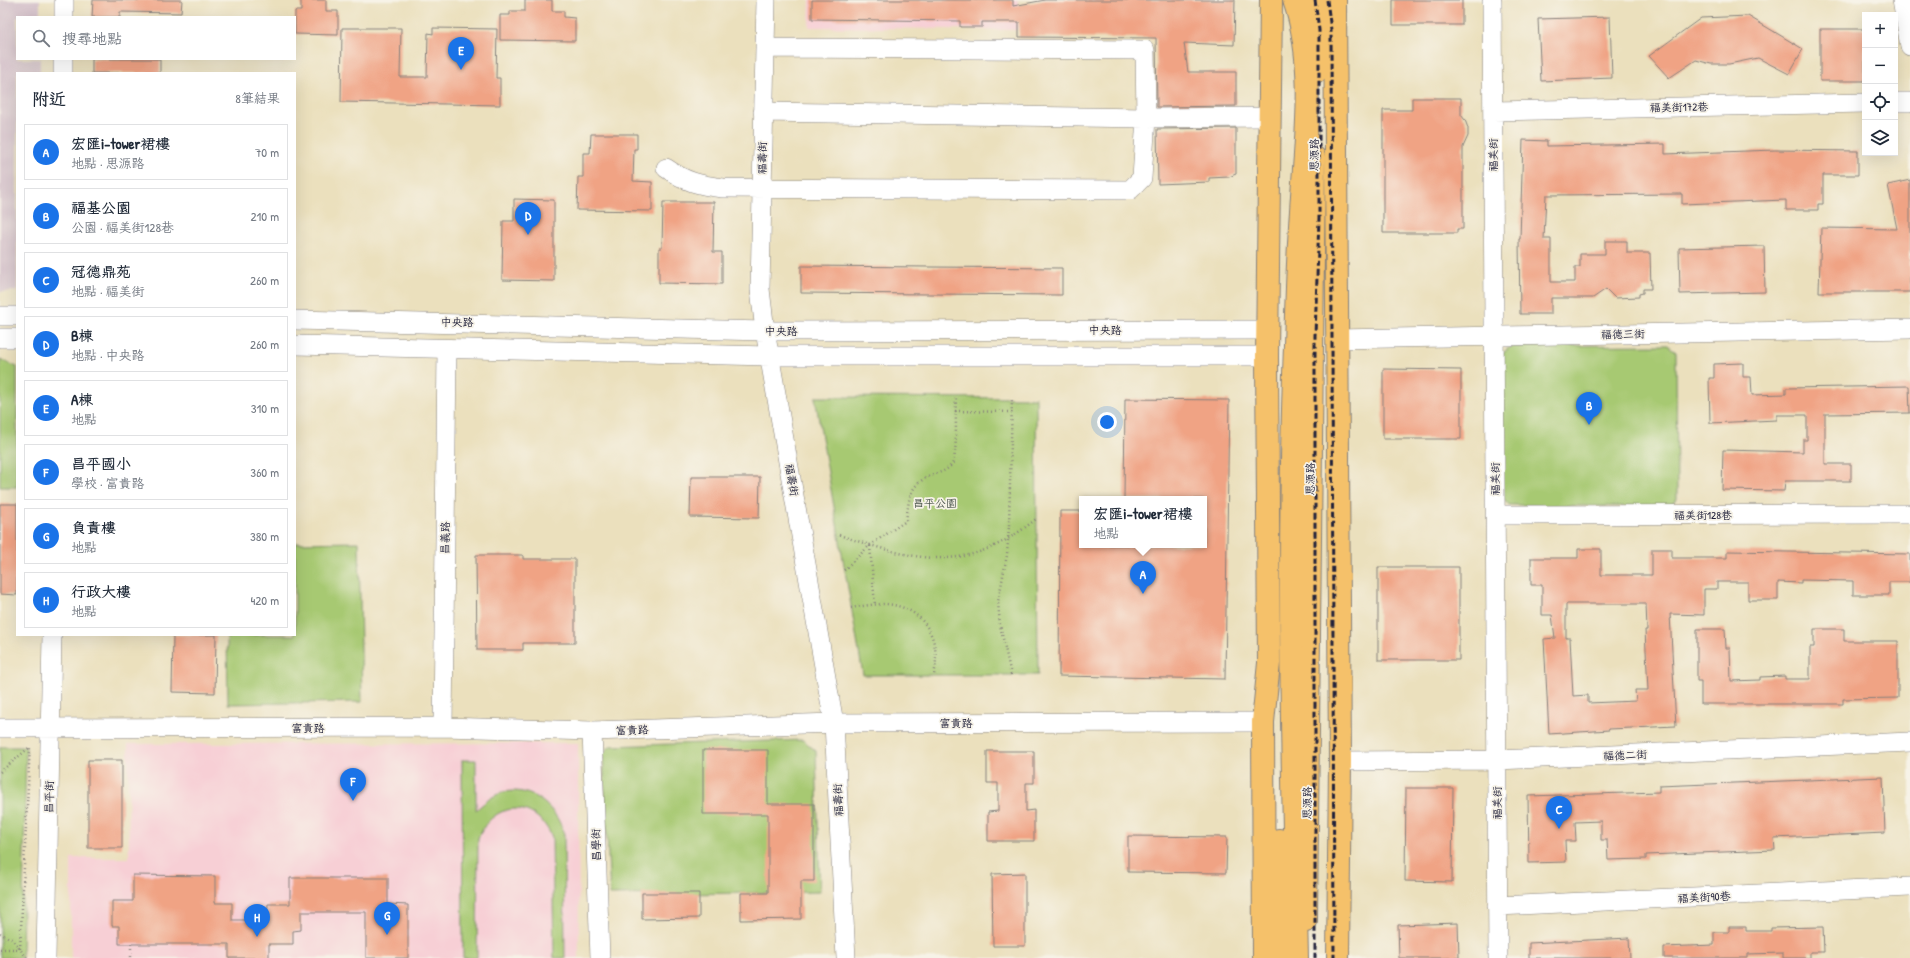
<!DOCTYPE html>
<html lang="zh-TW">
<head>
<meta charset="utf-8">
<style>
	:root { --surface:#fff; --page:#f2f2f3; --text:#1f2937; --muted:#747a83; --line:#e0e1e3; --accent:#1a73e8 }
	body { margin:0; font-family:"Patrick Hand","LXGW WenKai TC",sans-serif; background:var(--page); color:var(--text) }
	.controls { position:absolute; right:12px; top:12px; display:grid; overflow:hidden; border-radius:0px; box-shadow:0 4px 16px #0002 }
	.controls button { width:36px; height:36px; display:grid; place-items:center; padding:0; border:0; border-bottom:1px solid var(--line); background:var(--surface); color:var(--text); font:20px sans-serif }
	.you { position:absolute; left:1107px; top:422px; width:14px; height:14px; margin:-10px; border:3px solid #fff; border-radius:50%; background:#1a73e8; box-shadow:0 0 0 6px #1a73e833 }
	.badge { display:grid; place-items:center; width:26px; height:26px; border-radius:50%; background:var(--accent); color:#fff; font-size:13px; font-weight:700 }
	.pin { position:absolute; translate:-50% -33px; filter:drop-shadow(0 1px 2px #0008) }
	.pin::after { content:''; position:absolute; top:21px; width:14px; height:12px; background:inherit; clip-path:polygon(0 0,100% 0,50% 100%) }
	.popup { position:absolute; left:1079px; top:496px; width:128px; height:52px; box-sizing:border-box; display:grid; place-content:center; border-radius:0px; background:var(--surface); filter:drop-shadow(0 1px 3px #0005); font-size:13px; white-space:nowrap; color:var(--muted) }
	.popup b { font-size:15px; color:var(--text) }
	.popup::after { content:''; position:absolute; left:50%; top:100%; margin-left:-8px; border:8px solid transparent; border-top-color:var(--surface) }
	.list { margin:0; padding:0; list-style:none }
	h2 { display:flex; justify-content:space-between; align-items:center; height:52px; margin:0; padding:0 16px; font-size:17px }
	h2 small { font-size:13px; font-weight:400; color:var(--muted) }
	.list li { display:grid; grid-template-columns:26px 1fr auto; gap:12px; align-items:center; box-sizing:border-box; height:56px; margin:0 8px 8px; padding:0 8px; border:1px solid var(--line); border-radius:0px }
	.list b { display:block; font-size:15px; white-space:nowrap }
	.list p { margin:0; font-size:13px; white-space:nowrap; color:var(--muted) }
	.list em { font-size:13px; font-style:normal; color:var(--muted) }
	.icon { flex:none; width:22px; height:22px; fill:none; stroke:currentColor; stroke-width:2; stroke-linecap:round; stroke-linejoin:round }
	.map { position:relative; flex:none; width:1910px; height:958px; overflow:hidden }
	.search { position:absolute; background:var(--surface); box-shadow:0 4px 16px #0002; left:16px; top:16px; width:280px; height:44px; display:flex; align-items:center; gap:10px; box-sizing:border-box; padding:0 14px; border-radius:0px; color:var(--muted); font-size:15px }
	.panel { position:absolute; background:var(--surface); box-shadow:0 4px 16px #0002; left:16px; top:72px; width:280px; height:564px; border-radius:0px }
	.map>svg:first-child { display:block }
	.built { fill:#f7cfd5 }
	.industrial { fill:#d2bdc8 }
	.green { fill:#a7c972; stroke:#647656 }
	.building { fill:#f0a384; fill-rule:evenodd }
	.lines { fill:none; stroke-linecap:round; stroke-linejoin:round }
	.minor-casing { stroke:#86817c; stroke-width:20 }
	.major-casing { stroke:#86817c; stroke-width:24 }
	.highway-casing { stroke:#86817c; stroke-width:24 }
	.path { stroke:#86817c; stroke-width:2.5; stroke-dasharray:1 3; stroke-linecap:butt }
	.minor { stroke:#fff; stroke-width:19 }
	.major { stroke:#f5c16b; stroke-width:22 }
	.highway { stroke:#f5c16b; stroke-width:22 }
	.rail { stroke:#22223b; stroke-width:3; stroke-dasharray:6 3; stroke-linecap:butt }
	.labels { text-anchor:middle; stroke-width:3.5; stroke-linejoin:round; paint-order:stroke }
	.street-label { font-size:11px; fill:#22223b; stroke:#f7f3e8 }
	.park-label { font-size:11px; fill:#4a544c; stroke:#f7f3e8 }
</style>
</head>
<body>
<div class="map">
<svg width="1910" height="958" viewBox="0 0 1910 958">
	<rect width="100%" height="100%" fill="#f7f3e8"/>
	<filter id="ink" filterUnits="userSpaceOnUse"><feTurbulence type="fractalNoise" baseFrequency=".025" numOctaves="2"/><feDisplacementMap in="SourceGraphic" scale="8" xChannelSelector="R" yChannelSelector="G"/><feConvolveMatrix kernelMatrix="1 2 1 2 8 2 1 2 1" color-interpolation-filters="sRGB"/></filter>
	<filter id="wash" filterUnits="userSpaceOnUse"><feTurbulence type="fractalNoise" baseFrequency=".012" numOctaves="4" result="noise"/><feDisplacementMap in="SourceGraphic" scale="16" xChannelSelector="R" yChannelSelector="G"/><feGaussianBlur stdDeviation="0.9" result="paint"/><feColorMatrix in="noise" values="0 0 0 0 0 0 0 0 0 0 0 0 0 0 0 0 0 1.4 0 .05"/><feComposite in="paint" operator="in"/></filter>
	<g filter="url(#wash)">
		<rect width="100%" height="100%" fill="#ebe0bd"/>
		<path class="built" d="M810 0H1018L1017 30 809 27Z
			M578 743 579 958H71V858H129L128 744Z"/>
		<path class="industrial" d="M0 0H40V17H17V59H40V73H17V291L0 292Z"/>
		<path class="green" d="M1668 345 1676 352 1677 499 1669 507 1509 505 1501 496 1502 354 1511 346Z
			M0 359 17 367V487H0Z
			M815 397 1036 398 1038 675H863Z
			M359 542 362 702 228 704 227 635H295V543Z
			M803 740 816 751 820 892 610 895 603 754 610 746Z
			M0 747H26L22 958H0Z
			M462 760H476V810C483 804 488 799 496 795 526 781 557 806 564 834L565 958H554L552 837C535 799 494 800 478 838L477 958H463Z"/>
		<g id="blocks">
			<path class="building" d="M93 0H182L181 13 120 12V17H92Z
				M301 0H326V11H338V35L295 34V11H301Z
				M525 0H552V11H564V17L575 18V41L500 40V15H510V11H525Z
				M812 0H1013V6L1045 0H1235L1234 45 1184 43 1188 72H1236V106L1157 107 1156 38 1019 37V22H982V27H960V21L812 19Z
				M1393 0H1462V25H1393Z
				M1748 16 1803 49 1789 74 1758 58 1729 64H1711L1696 60 1669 78 1649 56 1701 18Z
				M1610 17 1612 78 1541 81 1538 19Z
				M342 28H401L400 77H427L428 33 433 34V28L497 29 496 78H500V105L341 102Z
				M1820 29H1865V81H1820Z
				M92 59H160V73H92Z
				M1412 98H1461V115L1465 120 1468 128V136L1463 147V229H1457V233H1383V110H1412Z
				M1236 128V174L1229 177 1209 178V182L1158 184 1157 129Z
				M591 134H637V149H634L633 181 652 182V211L577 210 578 177H583V153H590Z
				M1523 140 1547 141V146L1665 144V154L1775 150 1858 151V175H1823V204H1818V210H1786V200L1682 204V194L1546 195 1544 239H1551V282H1575V267H1580V254H1605V241H1627V253H1650L1651 289H1643V293L1639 294V297L1615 298 1606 289 1593 298H1551V314H1520L1519 239H1520Z
				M1910 180V292H1819L1821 228 1897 229 1888 185Z
				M514 199 554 200V281L502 280 503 221H514Z
				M663 202H714L713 252H722V284L659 283V248H662Z
				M1764 246 1765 292 1680 294 1679 248Z
				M801 266 1062 268V295L801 293Z
				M1743 363V377H1751L1752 395 1786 394V388L1909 386 1910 413 1825 414V464H1851V481H1785L1784 491 1722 490 1723 450 1803 452V440H1807V415H1777V420L1710 423 1709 378H1714V364Z
				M1383 369 1461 370V439H1383Z
				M1125 399 1229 400 1225 679 1059 676 1060 511H1082V545H1204V499H1124Z
				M691 477H760L759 518 690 517Z
				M0 504H17V595L0 594Z
				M1578 549H1601V575H1652V549H1672V558H1727V551L1910 554V582H1889V595H1853V581L1801 580V583L1778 582V600H1748V582H1717V589H1704V615L1670 614 1676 726 1609 729V730L1549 734 1544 639 1555 638 1552 615H1542V585H1531V558H1578ZM1566 604H1646L1647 630H1645L1648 690H1635L1636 701 1588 703V695L1573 696 1570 638H1566Z
				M476 555H523V559H575V643H523V650H477Z
				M1378 567H1459V660H1378Z
				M1697 629H1725L1726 648H1730L1731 681 1760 680V677L1785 676V679H1810V647H1814V629H1844V641H1898V698L1843 699V704H1701V681H1697Z
				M173 635H216L215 693 172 692Z
				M703 750H768V804H814V881H801V919L741 920V893H768V814H703Z
				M987 751H1034V783H1026V811L1034 810V841H988V812L998 811V783H987Z
				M88 760H122V848H88Z
				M1883 777 1885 833 1774 838 1775 850 1646 855V859L1608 860 1607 840H1601V821L1575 822 1576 841H1565L1566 862 1529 863 1528 796 1659 792V786Z
				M1406 788H1453L1452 882 1405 881Z
				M1128 836 1227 837 1226 873 1128 872Z
				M1025 873V946H993L992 874Z
				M133 875 215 876V903H232V920H267L268 904H290V878H388V904L408 905V958H366V912H301V930L293 931V944H269V958H229V944H119V926H112V901H133Z
				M642 893H699V918L642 919Z
				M1458 923 1459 958H1399L1398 925Z
				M1729 927H1746V931H1771V928L1823 927 1824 952H1810V958H1783V953L1747 954V958H1664V947L1714 945V932H1729Z
				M1629 938 1630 958H1529V943Z"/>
		</g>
	</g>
	<g filter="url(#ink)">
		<use href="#blocks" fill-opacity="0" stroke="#86817c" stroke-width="1"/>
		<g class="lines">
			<defs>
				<path id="minor" d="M766 0 760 289 765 331 834 723 846 958
					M1492 0 1498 958
					M1902 0 1910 46
					M64 17V0
					M63 73V59
					M1895 102H1910
					M1493 111 1865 103
					M763 112 1146 118 1268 117
					M666 168C686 182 699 185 723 188L1130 190 1142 178 1146 118 1145 50 765 48
					M0 316H17
					M295 320 765 331 1267 330
					M0 338H17
					M1336 339 1910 329
					M295 345 770 356H1267
					M1495 515 1910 514
					M443 727 447 349
					M0 728 443 727 592 731 834 723 1263 722
					M592 731 600 958
					M1340 761 1497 760 1910 742
					M1497 906 1910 887
					M46 958 52 635"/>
				<path id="major" d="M1335 0 1340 761 1338 958
					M1315 73 1316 0
					M1279 840 1280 958
					M1306 921 1314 157
					M1264 958 1263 722 1269 663 1267 356 1271 0"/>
				<path id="highway" d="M1294 0C1317 67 1305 141 1301 211 1297 265 1296 320 1294 374 1288 569 1292 763 1297 958"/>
			</defs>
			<use href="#minor" class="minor-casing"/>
			<use href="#major" class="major-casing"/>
			<use href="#highway" class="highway-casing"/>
			<path class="path" d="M955 411 1012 412
				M839 535C918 561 966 576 1036 519
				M870 546 875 605
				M844 570 870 545 906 521C909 499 909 483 933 475 940 472 947 471 952 464 958 456 955 410 956 397
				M851 608C862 606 874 604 885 604 924 606 942 640 934 675
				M1011 675 1000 625 998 602 1007 555 1009 526 1012 398
				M0 772 30 747
				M0 933 13 940 27 958
				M131 944V958
				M0 949H20L30 746"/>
			<use href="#minor" class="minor"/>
			<use href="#major" class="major"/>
			<use href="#highway" class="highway"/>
			<path class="rail" d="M1315 0 1319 30V218L1315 336V958
				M1327 0 1331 30 1334 958"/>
		</g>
	</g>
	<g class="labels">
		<g class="street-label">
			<text transform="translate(1679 107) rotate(-1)" y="4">福美街172巷</text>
			<text transform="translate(1314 155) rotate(-89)" y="4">思源路</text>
			<text transform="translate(1493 155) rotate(-90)" y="4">福美街</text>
			<text transform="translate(762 158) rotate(-89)" y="4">福壽街</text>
			<text transform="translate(457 322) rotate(1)" y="4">中央路</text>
			<text x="1105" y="334">中央路</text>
			<text x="781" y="335">中央路</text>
			<text transform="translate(1623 334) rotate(-1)" y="4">福德三街</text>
			<text transform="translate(1310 479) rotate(-89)" y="4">思源路</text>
			<text transform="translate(1495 479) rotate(-90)" y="4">福美街</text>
			<text transform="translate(792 480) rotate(80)" y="4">福壽街</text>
			<text x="1703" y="519">福美街128巷</text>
			<text transform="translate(445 538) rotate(-89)" y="4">昌義路</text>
			<text x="956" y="727">富貴路</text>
			<text x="308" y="732">富貴路</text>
			<text transform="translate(632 730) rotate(-2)" y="4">富貴路</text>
			<text transform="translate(1625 755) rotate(-2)" y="4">福德二街</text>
			<text transform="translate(49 797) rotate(-89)" y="4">昌平街</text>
			<text transform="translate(838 800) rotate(-93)" y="4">福壽街</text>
			<text transform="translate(1307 803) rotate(-89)" y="4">思源路</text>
			<text transform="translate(1497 803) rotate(-90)" y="4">福美街</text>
			<text transform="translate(596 845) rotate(-92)" y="4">昌學街</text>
			<text transform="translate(1704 897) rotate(-3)" y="4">福美街90巷</text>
		</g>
		<g class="park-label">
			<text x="935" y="507">昌平公園</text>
		</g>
	</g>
</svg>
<div class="controls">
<button>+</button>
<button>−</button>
<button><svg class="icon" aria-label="locate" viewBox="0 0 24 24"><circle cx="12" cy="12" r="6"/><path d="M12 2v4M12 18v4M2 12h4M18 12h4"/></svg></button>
<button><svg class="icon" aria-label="layers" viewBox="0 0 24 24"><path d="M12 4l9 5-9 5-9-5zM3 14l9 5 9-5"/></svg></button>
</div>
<div class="you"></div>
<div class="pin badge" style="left:1143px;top:594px">A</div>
<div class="popup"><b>宏匯i-tower裙樓</b>地點</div>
<div class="pin badge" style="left:1589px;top:425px">B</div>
<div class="pin badge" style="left:1559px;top:829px">C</div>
<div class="pin badge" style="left:528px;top:235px">D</div>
<div class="pin badge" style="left:461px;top:70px">E</div>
<div class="pin badge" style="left:353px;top:801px">F</div>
<div class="pin badge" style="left:387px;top:935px">G</div>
<div class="pin badge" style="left:257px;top:937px">H</div>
<div class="search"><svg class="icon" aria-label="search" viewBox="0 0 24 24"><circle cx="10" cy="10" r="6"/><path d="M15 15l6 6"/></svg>搜尋地點</div>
<section class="panel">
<h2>附近<small>8筆結果</small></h2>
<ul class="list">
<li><span class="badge">A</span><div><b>宏匯i-tower裙樓</b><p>地點 · 思源路</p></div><em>70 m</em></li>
<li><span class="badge">B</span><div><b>福基公園</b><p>公園 · 福美街128巷</p></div><em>210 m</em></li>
<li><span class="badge">C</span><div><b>冠德鼎苑</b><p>地點 · 福美街</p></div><em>260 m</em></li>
<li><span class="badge">D</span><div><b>B棟</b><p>地點 · 中央路</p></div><em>260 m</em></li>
<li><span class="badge">E</span><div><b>A棟</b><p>地點</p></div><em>310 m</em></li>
<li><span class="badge">F</span><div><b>昌平國小</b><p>學校 · 富貴路</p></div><em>360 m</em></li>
<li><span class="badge">G</span><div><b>負責樓</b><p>地點</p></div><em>380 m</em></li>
<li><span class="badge">H</span><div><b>行政大樓</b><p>地點</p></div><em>420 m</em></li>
</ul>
</section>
</div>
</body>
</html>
